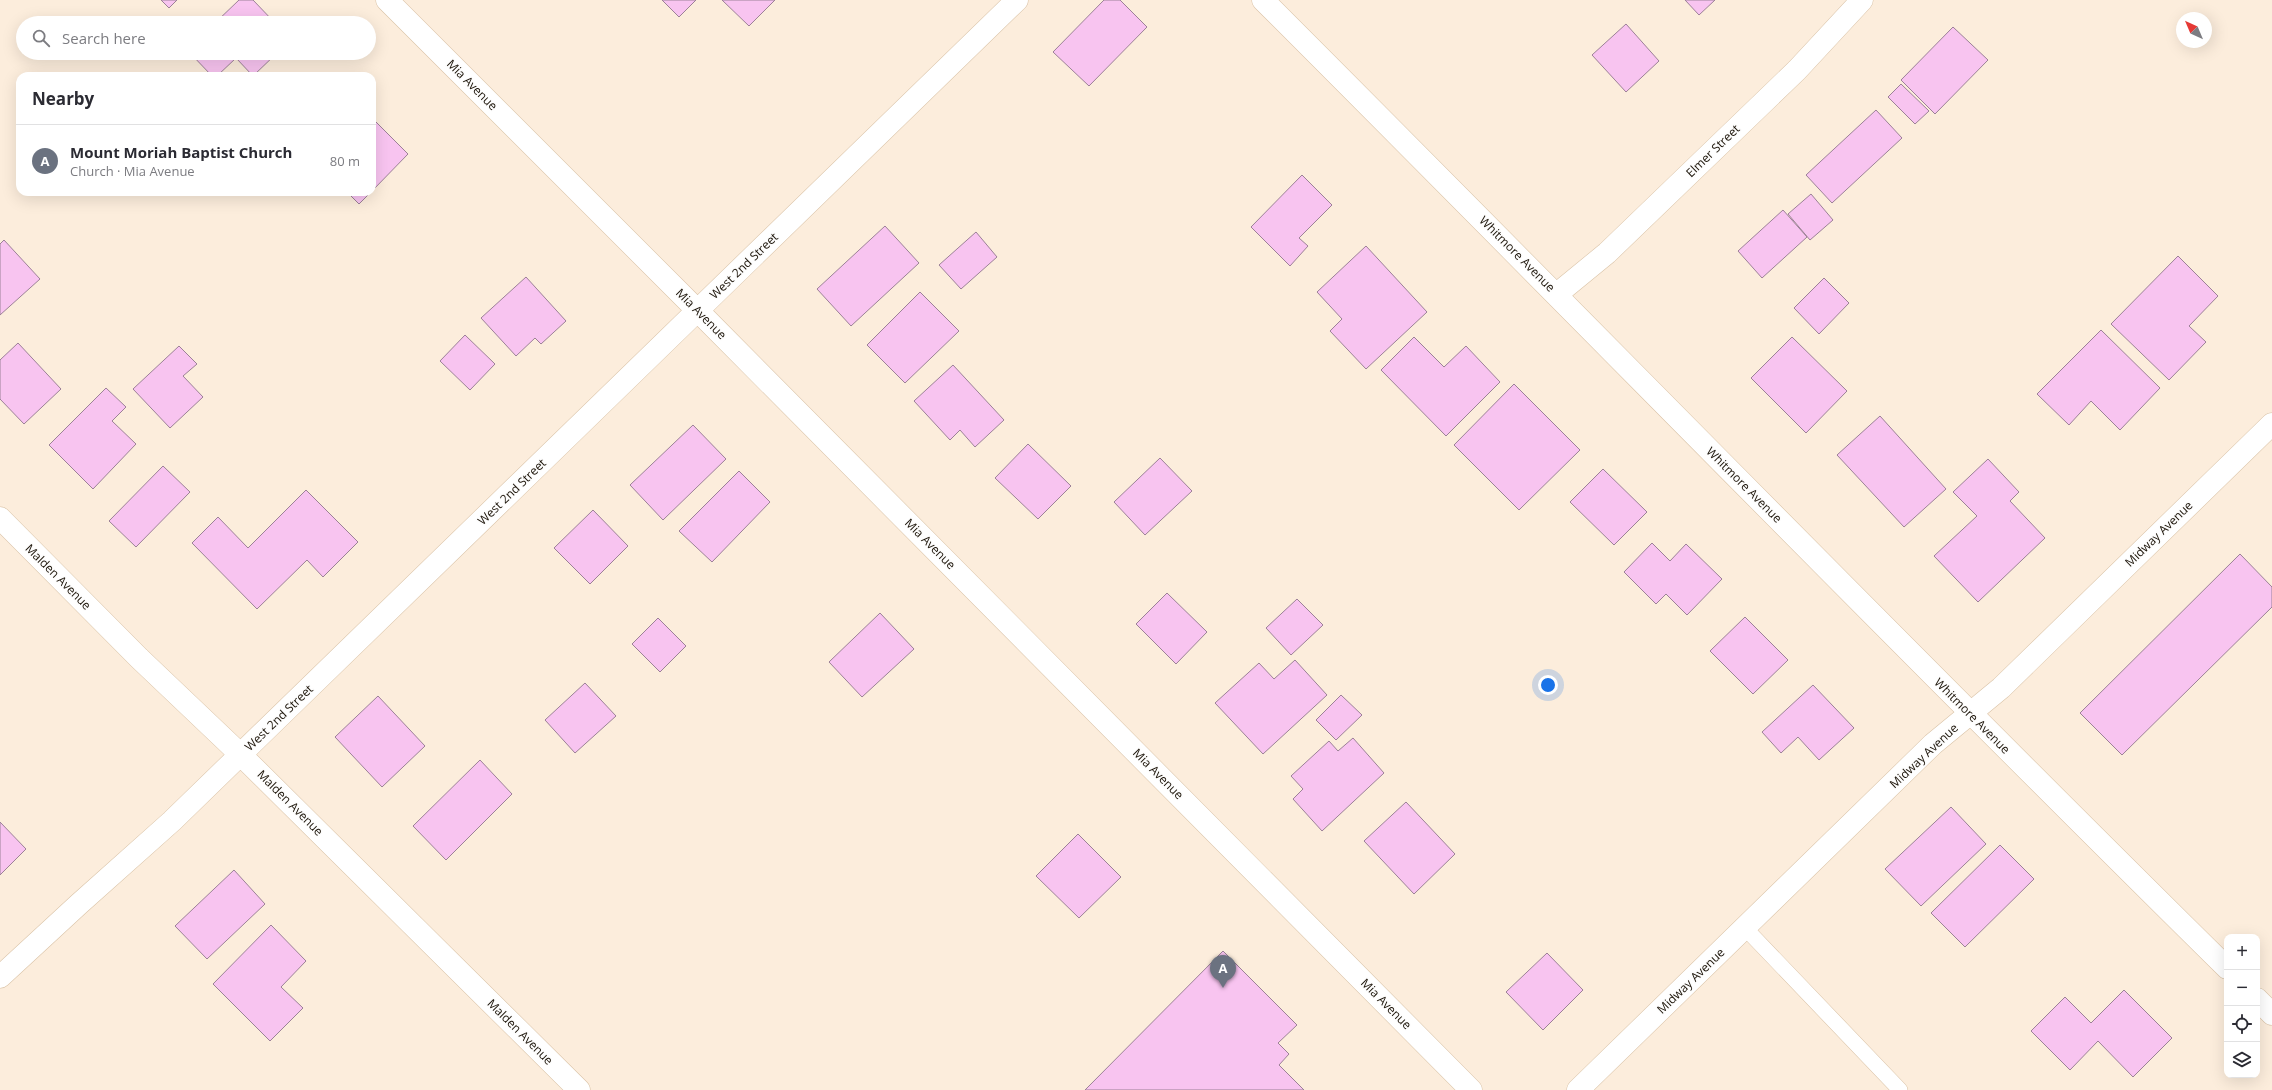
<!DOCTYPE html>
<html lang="en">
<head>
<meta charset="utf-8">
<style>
	:root { --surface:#fff; --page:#f7f7f7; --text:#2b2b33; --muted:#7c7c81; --line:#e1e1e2; --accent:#9c399f }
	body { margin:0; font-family:"Open Sans",sans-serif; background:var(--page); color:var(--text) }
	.controls { position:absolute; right:12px; bottom:12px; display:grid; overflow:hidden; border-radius:8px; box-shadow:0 4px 16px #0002 }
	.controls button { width:36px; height:36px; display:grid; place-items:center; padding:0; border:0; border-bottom:1px solid var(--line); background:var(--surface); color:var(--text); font:20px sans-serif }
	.compass { position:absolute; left:2176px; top:12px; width:36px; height:36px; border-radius:50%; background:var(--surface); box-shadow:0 4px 16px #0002; rotate:316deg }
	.you { position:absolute; left:1548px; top:685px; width:14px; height:14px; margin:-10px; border:3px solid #fff; border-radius:50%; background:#1a73e8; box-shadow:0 0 0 6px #1a73e833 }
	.badge { display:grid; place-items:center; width:26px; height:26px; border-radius:50%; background:var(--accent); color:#fff; font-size:13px; font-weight:700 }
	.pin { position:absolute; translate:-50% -33px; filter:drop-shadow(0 1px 2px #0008) }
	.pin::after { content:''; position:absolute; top:21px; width:14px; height:12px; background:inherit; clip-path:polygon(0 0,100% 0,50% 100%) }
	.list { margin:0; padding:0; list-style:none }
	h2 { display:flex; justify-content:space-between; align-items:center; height:52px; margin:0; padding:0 16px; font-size:17px }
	h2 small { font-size:13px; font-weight:400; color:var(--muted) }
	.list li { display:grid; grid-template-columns:26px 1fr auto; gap:12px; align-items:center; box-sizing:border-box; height:72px; padding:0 16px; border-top:1px solid var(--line) }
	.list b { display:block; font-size:15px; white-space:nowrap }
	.list p { margin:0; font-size:13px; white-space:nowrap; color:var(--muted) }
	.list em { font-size:13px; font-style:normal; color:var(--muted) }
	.icon { flex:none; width:22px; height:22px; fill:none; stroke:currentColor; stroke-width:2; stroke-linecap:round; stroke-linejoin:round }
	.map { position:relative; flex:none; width:2272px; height:1090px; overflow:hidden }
	.search { position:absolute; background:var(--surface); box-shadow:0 4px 16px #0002; left:16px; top:16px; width:360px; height:44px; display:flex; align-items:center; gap:10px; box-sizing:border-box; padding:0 14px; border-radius:22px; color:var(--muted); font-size:15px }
	.panel { position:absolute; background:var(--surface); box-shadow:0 4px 16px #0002; left:16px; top:72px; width:360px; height:124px; border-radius:12px }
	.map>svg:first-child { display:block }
	.building { fill:#f8c4f0; stroke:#9c8197 }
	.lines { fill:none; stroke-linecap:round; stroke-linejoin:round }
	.lane-casing { stroke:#d9c2a6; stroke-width:16 }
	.street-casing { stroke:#d9c2a6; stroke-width:23 }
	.lane { stroke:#fff; stroke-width:15 }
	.street { stroke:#fff; stroke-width:22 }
	.labels { text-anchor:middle; stroke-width:3; stroke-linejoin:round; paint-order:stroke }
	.street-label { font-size:12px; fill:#1b1308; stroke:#fdfdfd }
</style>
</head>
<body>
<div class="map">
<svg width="2272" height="1090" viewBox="0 0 2272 1090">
	<rect width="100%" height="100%" fill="#fceddc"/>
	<path class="building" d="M161 0H177L169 8Z
		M239 0H253L275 23H215Z
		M662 0H696L679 17Z
		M722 0H775L749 26Z
		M1104 0H1120L1147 27 1089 86 1053 52Z
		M1685 0H1715L1699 15Z
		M1626 24 1659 61 1626 92 1592 55Z
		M1953 27 1988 60 1935 114 1901 80Z
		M190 53H277L253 76 236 58 217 76H212Z
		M1901 84 1929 111 1915 124 1888 97Z
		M1876 110 1902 138 1832 203 1806 175Z
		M376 122 408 154 372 191V126Z
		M1302 175 1332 205 1299 238 1308 246 1290 266 1251 227Z
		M347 192H371L359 204Z
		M1811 194 1833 220 1810 240 1788 214Z
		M1783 210 1807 237 1762 278 1738 251Z
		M885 226 919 263 851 326 817 289Z
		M976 232 997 257 961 289 939 265Z
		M4 240 40 279 0 315V244Z
		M1366 246 1427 312 1366 369 1330 331 1342 319 1317 292Z
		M2178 256 2218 296 2189 326 2206 342 2169 380 2111 324Z
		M526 277 566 321 541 344 535 338 516 356 481 318Z
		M1824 278 1849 303 1819 334 1794 308Z
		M920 292 959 331 905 383 867 345Z
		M2101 330 2160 388 2120 430 2091 401 2069 425 2037 394Z
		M465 335 495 364 470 390 440 361Z
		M1414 337 1444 367 1466 346 1500 382 1446 436 1381 370Z
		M1792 337 1847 391 1806 433 1751 378Z
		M18 343 61 389 24 424 0 399V360Z
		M179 346 197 364 183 376 203 397 170 428 133 389Z
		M953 365 1004 420 975 447 960 430 950 440 914 401Z
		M1514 384 1580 450 1519 510 1454 445Z
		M106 388 126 407 112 421 136 444 93 489 49 445Z
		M1880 416 1946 489 1904 527 1837 455Z
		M693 425 726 459 663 520 630 485Z
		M1028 444 1071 486 1038 519 995 478Z
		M1160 458 1192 491 1145 535 1114 502Z
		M1988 459 2019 492 2010 501 2045 538 1978 602 1934 556 1977 516 1953 492Z
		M163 466 190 492 136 547 109 521Z
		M1603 469 1647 512 1614 545 1570 502Z
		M739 471 770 502 712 562 679 531Z
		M306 490 358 542 323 577 307 560 257 609 192 543 218 517 248 548Z
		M593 510 628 546 590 584 554 548Z
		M1652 543 1670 561 1686 544 1722 579 1687 615 1666 594 1656 604 1624 572Z
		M2240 554 2272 587V607L2122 755 2080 713Z
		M1167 593 1207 632 1176 664 1136 624Z
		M1297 599 1323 625 1291 655 1266 628Z
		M880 613 914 649 862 697 829 662Z
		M1745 617 1788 660 1753 694 1710 651Z
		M658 618 686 646 660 672 632 644Z
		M1295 660 1327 695 1263 754 1215 703 1259 663 1274 679Z
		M585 683 616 716 575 753 545 720Z
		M1813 685 1854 728 1819 760 1798 737 1781 753 1762 732Z
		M1341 695 1362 715 1336 740 1316 720Z
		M378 696 425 746 382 787 335 737Z
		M1353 738 1384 773 1322 831 1293 799 1303 789 1291 776 1329 741 1338 751Z
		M480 760 512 794 446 860 413 826Z
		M1406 802 1455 854 1414 894 1364 841Z
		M1951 807 1986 844 1921 906 1885 869Z
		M0 822 26 849 0 875Z
		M1078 834 1121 877 1079 918 1036 876Z
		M2000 845 2034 879 1965 947 1931 913Z
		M234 870 265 904 207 959 175 926Z
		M271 925 306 961 281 987 303 1008 270 1041 213 984Z
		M1223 951 1297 1025 1278 1043 1289 1054 1279 1065 1304 1090H1085Z
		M1547 953 1583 990 1543 1030 1506 992Z
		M2124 990 2172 1038 2133 1077 2098 1041 2070 1070 2031 1031 2065 997 2091 1023Z"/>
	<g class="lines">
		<defs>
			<path id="lane" d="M1746 929 1900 1090"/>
			<path id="street" d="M387 0 698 311 1471 1090
				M1263 0C1585 322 1903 649 2227 968
				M1557 294 1607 253 1797 70 1862 0
				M0 518 139 658 241 755 579 1090
				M0 977 79 904 172 821 1017 0
				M2257 999 2272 1014
				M1578 1090 1933 744 2001 688 2272 424"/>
		</defs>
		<use href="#lane" class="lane-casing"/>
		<use href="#street" class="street-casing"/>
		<use href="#lane" class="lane"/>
		<use href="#street" class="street"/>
	</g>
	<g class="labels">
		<g class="street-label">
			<text transform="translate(472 85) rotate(45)" y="4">Mia Avenue</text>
			<text transform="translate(1713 151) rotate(-44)" y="4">Elmer Street</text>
			<text transform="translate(1517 254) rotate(45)" y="4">Whitmore Avenue</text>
			<text transform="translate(744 266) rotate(-44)" y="4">West 2nd Street</text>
			<text transform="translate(701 314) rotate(45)" y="4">Mia Avenue</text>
			<text transform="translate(1744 485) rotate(45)" y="4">Whitmore Avenue</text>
			<text transform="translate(512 492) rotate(-44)" y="4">West 2nd Street</text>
			<text transform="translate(2159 534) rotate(-44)" y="4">Midway Avenue</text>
			<text transform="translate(930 544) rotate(45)" y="4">Mia Avenue</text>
			<text transform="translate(58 577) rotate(45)" y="4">Malden Avenue</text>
			<text transform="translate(1972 716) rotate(45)" y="4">Whitmore Avenue</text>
			<text transform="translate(279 718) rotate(-44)" y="4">West 2nd Street</text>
			<text transform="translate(1924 756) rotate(-43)" y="4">Midway Avenue</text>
			<text transform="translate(1158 774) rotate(45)" y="4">Mia Avenue</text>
			<text transform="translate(290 803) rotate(45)" y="4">Malden Avenue</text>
			<text transform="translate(1691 981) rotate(-44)" y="4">Midway Avenue</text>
			<text transform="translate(1386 1004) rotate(45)" y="4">Mia Avenue</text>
			<text transform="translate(520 1032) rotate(45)" y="4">Malden Avenue</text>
		</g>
	</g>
</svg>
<div class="controls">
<button>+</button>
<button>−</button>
<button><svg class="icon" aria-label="locate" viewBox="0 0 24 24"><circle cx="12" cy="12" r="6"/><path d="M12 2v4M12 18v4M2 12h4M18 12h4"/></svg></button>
<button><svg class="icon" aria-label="layers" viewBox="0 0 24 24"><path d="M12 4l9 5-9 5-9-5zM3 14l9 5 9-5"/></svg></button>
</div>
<svg class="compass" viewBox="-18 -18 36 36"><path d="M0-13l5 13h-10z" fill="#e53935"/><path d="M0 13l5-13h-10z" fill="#7c7c81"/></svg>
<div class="you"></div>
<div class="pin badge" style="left:1223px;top:988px;background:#6b7280">A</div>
<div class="search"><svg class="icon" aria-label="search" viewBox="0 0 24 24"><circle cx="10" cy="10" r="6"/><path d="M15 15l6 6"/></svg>Search here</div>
<section class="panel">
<h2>Nearby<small></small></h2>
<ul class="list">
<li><span class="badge" style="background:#6b7280">A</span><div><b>Mount Moriah Baptist Church</b><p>Church · Mia Avenue</p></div><em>80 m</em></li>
</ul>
</section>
</div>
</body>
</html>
